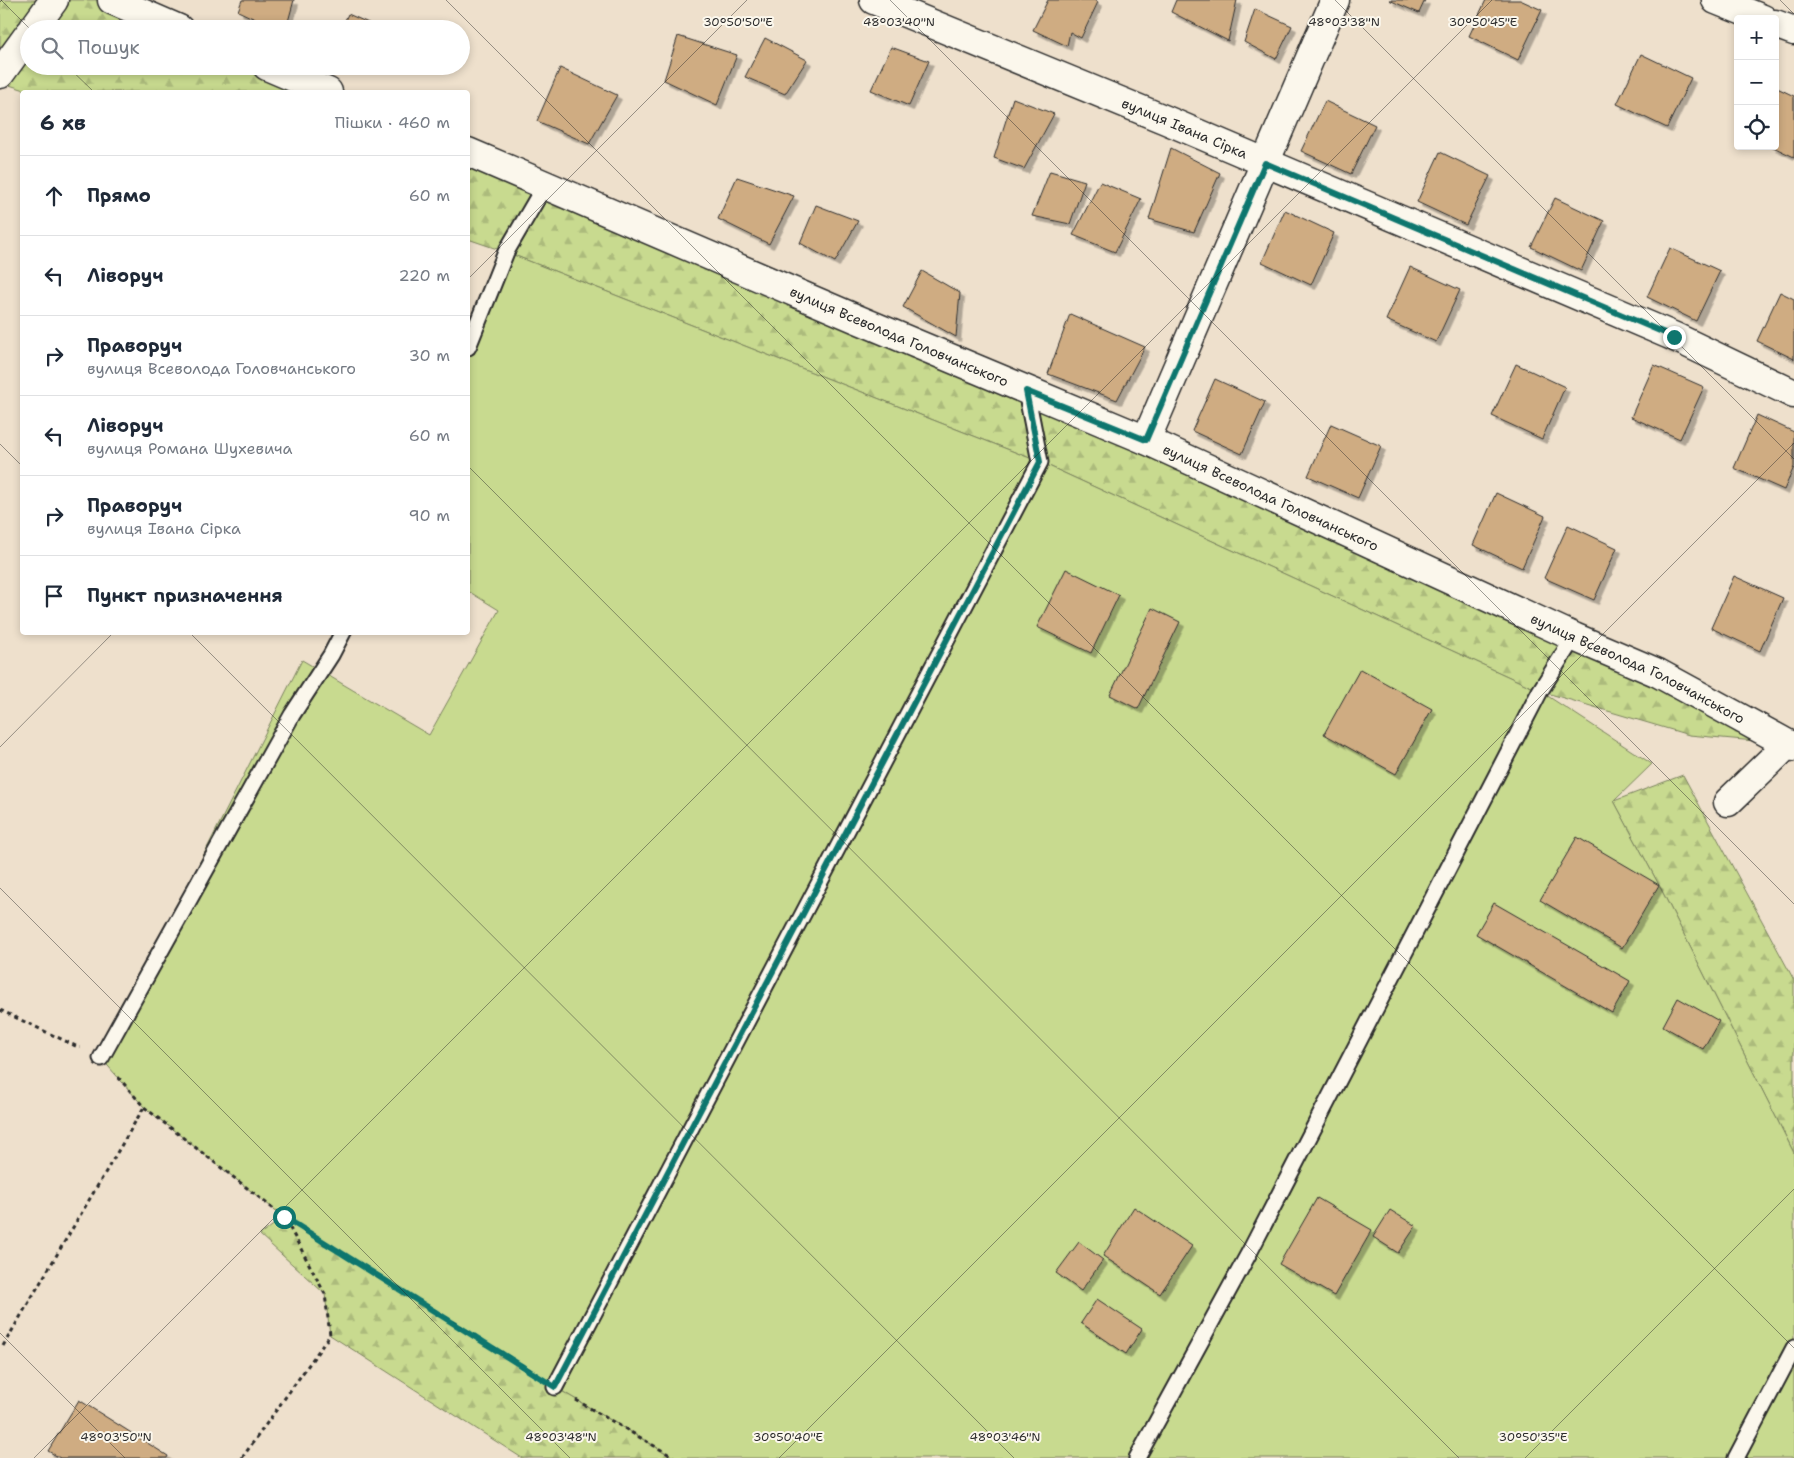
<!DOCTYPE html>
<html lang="uk">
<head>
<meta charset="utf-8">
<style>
	:root { --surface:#fff; --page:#f2f2f3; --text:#1f2937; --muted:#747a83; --line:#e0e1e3 }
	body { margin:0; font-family:"Shantell Sans",sans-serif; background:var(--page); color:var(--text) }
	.controls { position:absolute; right:15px; top:15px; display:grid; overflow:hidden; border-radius:5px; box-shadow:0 2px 8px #0003 }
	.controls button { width:45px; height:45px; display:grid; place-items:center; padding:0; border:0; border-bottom:1px solid var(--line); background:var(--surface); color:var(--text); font:25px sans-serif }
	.stop { position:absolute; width:15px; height:15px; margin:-11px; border:4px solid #0f766e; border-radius:50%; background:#fff }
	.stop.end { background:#0f766e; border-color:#fff; box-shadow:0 1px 5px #0008 }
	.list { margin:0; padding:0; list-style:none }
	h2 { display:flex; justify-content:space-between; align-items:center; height:65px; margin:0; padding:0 20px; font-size:21px }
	h2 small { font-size:16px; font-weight:400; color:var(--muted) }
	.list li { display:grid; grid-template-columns:32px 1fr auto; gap:15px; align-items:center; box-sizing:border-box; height:80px; padding:0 20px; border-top:1px solid var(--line) }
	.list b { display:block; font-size:19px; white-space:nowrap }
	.list p { margin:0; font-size:16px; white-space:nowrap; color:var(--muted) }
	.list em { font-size:16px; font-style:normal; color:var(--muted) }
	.icon { flex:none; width:28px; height:28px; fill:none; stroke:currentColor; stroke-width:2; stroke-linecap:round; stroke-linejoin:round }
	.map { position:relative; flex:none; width:1794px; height:1458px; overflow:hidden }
	.search { position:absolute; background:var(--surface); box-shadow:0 2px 8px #0003; left:20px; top:20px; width:450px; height:55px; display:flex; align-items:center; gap:12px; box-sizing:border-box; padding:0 18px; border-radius:28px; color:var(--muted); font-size:19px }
	.panel { position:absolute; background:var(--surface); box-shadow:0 2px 8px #0003; left:20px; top:90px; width:450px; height:545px; border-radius:5px }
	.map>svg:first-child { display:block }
	.forest { fill:url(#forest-firs); stroke:#7a825d }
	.garden { fill:#c8da8f; stroke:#7a825d }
	.building { fill:#cfac82; stroke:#2b2b2b; filter:url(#shadow) }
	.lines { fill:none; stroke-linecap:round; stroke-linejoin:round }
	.lane-casing { stroke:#2b2b2b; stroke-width:19 }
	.street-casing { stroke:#2b2b2b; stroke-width:31 }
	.secondary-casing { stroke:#2b2b2b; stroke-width:31 }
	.path { stroke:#2b2b2b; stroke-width:3; stroke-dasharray:4 4; stroke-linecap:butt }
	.lane { stroke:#fbf7ec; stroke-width:15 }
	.street { stroke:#fbf7ec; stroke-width:28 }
	.secondary { stroke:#fbf7ec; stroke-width:28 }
	.route { stroke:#0f766e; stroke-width:6 }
	.ticks { fill:none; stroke:#2b2b2b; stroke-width:1; stroke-opacity:0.45 }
	.labels { text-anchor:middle; stroke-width:4; stroke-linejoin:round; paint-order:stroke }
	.street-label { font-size:14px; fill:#2b2b2b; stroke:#fbf7ec }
	.ticks-label { font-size:12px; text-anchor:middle; fill:#2b2b2b; stroke:#fbf7ec; stroke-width:4; stroke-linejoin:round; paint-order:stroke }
</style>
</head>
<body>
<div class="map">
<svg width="1794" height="1458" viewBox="0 0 1794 1458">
	<defs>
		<pattern id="forest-firs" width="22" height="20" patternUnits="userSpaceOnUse" patternTransform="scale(1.25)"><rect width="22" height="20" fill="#c8da8f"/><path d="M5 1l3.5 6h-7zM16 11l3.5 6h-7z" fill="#acbb7c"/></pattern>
		<filter id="shadow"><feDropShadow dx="4.5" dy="4.5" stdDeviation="0" flood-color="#0004"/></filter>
	</defs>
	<rect width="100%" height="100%" fill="#eee0cc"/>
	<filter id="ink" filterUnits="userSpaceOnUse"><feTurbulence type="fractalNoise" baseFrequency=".02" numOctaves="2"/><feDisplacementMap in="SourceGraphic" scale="10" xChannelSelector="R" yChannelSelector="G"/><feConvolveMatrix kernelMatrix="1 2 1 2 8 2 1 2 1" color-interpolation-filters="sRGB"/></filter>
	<g filter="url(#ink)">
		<path class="forest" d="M0 0H112L179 29H29V66H267L328 92H31L0 82Z
			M468 152 857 319 1788 744 1689 735 1540 691 1040 462 506 252 468 239Z
			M1683 775 1794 980V1153L1659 885 1614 801Z
			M284 1217 555 1387 674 1458H522L330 1335 325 1294 260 1235Z"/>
		<path class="garden" d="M506 252 1040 462 1540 691 1652 764 1614 801 1659 885 1794 1153V1458H675L555 1387 284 1217 144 1107 101 1058 302 660 429 735 499 610 468 591V333Z"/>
		<path class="building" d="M242 0H294L286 29H276L238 11Z
			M1048 0H1094L1098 2 1081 38 1070 32 1067 46 1033 30Z
			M1176 0H1237L1228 41 1171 12Z
			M1389 0H1425L1419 13Z
			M1486 0H1520L1542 10 1518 60 1469 36Z
			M1255 9 1292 26 1276 59 1244 42Z
			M348 14 382 29H341Z
			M678 36 737 55 717 105 664 80Z
			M765 38 807 60 785 94 745 77Z
			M891 47 929 61 909 106 871 90Z
			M1641 54 1691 78 1667 128 1617 104Z
			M560 68 617 95 589 144 537 121Z
			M1775 87 1794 96V157L1771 146H1775Z
			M1013 98 1054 114 1024 169 994 158Z
			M1325 101 1375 125 1351 174 1301 151Z
			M1171 148 1220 173 1194 232 1149 219Z
			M1440 152 1490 176 1466 225 1417 202Z
			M1050 171 1085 181 1070 224 1032 216Z
			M737 177 794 196 769 244 718 219Z
			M1100 182 1141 199 1115 252 1073 235Z
			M1555 198 1604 221 1581 271 1531 247Z
			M816 205 858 221 835 262 800 243Z
			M1285 210 1334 233 1311 285 1262 262Z
			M1670 248 1720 271 1696 321 1647 297Z
			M1410 267 1460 290 1436 342 1386 320Z
			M922 271 960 293 956 337 903 307Z
			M1780 292 1794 299V359L1757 341Z
			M1070 314 1145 347 1117 400 1048 374Z
			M1516 364 1565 387 1542 439 1492 416Z
			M1654 365 1704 387 1680 439 1631 417Z
			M1215 379 1265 402 1242 454 1192 431Z
			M1757 415 1794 432V467L1784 490 1734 468Z
			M1331 424 1381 446 1358 498 1308 476Z
			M1496 493 1545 516 1522 568 1473 545Z
			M1568 525 1617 548 1594 600 1544 578Z
			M1066 569 1119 595 1091 653 1037 627Z
			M1734 576 1783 598 1760 651 1711 628Z
			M1152 608 1180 622 1138 709 1110 695Z
			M1360 669 1432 709 1396 774 1324 734Z
			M1577 837 1659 885 1622 948 1540 900Z
			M1494 903 1630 981 1612 1013 1476 934Z
			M1678 998 1719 1021 1703 1049 1663 1026Z
			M1317 1198 1372 1230 1334 1296 1279 1264Z
			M1134 1207 1192 1246 1160 1294 1103 1256Z
			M1390 1210 1416 1226 1398 1253 1373 1237Z
			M1079 1242 1103 1260 1081 1291 1056 1273Z
			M1097 1299 1142 1329 1126 1354 1081 1323Z
			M79 1400 168 1456 167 1458H60L48 1451Z"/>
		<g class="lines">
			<defs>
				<path id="lane" d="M468 347 506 252 545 185
					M101 1058 292 715 331 655 343 632
					M555 1387 1040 462 1026 391
					M1137 1458 1249 1253 1540 691 1574 637
					M1736 1458 1794 1348"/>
				<g id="street">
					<path d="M112 0 179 29"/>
					<path id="s1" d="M874 0 1166 120 1675 337 1794 394"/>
					<path d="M33 29 54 0"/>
					<path d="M267 66 328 92"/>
					<path d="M0 74 29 34"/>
					<path id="s2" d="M468 152 857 319 1146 440 1574 637 1658 673 1788 744"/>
					<path d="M1146 440 1335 0"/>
					<path d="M1728 802 1788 744 1794 747"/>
				</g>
				<path id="secondary" d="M1716 0 1763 19
					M1775 24 1794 31"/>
			</defs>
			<use href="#lane" class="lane-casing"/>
			<use href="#street" class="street-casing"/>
			<use href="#secondary" class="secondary-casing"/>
			<path class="path" d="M0 1010 80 1048
				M118 1077 144 1107 284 1217 535 1374
				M3 1346 144 1107
				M576 1400 675 1458
				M242 1458 330 1335 325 1294 284 1217"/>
			<use href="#lane" class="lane"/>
			<use href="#street" class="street"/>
			<use href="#secondary" class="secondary"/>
		</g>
	</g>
	<g class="lines" filter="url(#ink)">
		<path class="route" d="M284 1217 555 1387 1040 462 1026 391 1146 440 1265 163 1674 337"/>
	</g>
	<path class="ticks" d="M1 0 30 29M446 0 1794 1348M890 0 1794 904M1335 0 1794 459M1780 0 1794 14M0 2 2 0M67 66 94 92M468 279 747 0M0 444 22 466M468 466 1459 1458M189 632 1014 1458M0 747 114 632M0 888 570 1458M0 1333 125 1458M34 1458 1492 0M779 1458 1794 443M1525 1458 1794 1189"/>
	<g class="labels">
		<g class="street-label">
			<text dy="5" stroke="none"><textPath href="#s1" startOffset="336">вулиця Івана Сірка</textPath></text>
			<text dy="5" stroke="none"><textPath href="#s2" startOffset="469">вулиця Всеволода Головчанського</textPath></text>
			<text dy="5" stroke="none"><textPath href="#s2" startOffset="874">вулиця Всеволода Головчанського</textPath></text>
			<text dy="5" stroke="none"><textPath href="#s2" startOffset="1279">вулиця Всеволода Головчанського</textPath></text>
		</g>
	</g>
	<g class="ticks-label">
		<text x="738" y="26">30°50'50"E</text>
		<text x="899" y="26">48°03'40"N</text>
		<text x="1344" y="26">48°03'38"N</text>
		<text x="1483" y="26">30°50'45"E</text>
		<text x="116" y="1441">48°03'50"N</text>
		<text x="561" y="1441">48°03'48"N</text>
		<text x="788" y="1441">30°50'40"E</text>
		<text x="1005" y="1441">48°03'46"N</text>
		<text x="1533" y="1441">30°50'35"E</text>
	</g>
</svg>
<div class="controls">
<button>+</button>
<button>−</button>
<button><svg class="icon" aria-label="locate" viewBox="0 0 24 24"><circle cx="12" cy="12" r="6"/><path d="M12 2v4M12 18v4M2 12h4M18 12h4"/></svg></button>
</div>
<div class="stop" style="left:284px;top:1217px"></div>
<div class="stop end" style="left:1674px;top:337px"></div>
<div class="search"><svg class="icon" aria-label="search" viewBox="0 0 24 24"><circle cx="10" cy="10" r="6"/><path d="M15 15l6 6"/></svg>Пошук</div>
<section class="panel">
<h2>6 хв<small>Пішки · 460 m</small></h2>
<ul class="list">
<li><svg class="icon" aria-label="ahead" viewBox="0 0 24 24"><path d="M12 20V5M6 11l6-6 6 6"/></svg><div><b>Прямо</b></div><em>60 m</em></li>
<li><svg class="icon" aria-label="left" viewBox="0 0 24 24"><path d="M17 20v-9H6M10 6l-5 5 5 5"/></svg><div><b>Ліворуч</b></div><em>220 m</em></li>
<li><svg class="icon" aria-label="right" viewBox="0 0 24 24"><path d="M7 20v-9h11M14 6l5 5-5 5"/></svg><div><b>Праворуч</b><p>вулиця Всеволода Головчанського</p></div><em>30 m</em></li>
<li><svg class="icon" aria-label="left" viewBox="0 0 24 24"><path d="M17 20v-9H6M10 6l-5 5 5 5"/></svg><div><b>Ліворуч</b><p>вулиця Романа Шухевича</p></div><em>60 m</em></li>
<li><svg class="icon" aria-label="right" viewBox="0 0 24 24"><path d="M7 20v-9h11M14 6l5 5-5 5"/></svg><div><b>Праворуч</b><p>вулиця Івана Сірка</p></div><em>90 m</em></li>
<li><svg class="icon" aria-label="arrive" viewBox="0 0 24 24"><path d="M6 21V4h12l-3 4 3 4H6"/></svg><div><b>Пункт призначення</b></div></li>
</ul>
</section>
</div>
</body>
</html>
